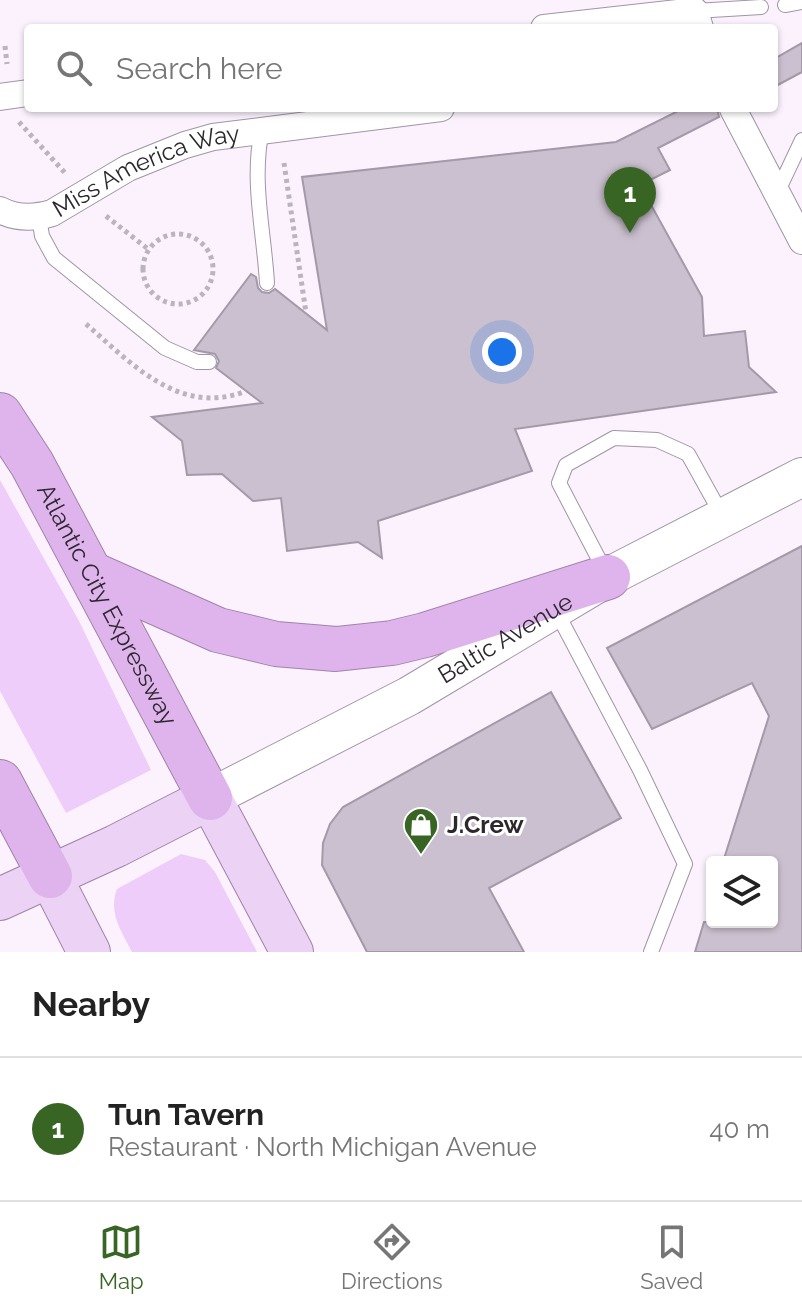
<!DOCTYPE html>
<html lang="en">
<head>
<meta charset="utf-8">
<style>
	:root { --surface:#fff; --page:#f2f2f2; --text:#222; --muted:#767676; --line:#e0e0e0; --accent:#386524 }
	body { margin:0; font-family:Raleway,sans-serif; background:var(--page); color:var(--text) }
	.controls { position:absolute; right:24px; bottom:24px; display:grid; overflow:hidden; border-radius:8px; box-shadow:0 2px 6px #0004 }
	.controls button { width:72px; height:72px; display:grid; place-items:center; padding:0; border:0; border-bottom:2px solid var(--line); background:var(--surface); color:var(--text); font:40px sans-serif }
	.you { position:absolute; left:502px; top:352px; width:28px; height:28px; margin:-20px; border:6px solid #fff; border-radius:50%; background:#1a73e8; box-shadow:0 0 0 12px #1a73e833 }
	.badge { display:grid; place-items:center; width:52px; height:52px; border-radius:50%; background:var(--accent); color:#fff; font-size:26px; font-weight:700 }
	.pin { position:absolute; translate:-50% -66px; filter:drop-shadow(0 2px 4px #0008) }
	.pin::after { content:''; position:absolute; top:42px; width:28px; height:24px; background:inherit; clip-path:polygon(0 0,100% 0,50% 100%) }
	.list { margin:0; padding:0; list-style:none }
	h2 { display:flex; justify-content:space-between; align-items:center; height:104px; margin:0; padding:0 32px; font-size:34px }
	h2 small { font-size:26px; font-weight:400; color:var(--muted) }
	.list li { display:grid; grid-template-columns:52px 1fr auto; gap:24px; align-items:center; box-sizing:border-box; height:144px; padding:0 32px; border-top:2px solid var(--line) }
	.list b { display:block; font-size:30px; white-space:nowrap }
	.list p { margin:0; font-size:26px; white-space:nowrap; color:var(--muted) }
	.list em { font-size:26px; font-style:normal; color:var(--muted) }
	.icon { flex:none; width:44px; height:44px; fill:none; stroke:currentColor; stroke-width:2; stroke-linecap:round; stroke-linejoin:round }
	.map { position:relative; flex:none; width:802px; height:952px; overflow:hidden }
	.search { position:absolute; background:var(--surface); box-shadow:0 2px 6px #0004; left:24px; right:24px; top:24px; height:88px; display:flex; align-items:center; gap:20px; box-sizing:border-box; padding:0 28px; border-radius:8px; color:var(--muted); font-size:30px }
	.sheet { height:248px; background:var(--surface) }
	nav { display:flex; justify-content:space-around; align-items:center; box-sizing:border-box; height:112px; border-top:2px solid var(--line); background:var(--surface); font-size:22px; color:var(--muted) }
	nav a { display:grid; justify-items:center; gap:4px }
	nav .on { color:var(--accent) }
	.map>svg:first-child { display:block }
	.green { fill:#eecdfa }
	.building { fill:#cbc0cf; stroke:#a499a8; stroke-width:2 }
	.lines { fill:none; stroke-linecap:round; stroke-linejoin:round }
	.lane-casing { stroke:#a095a4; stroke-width:16 }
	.street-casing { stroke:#a095a4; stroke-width:28 }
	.secondary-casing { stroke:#a095a4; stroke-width:40 }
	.primary-casing { stroke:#a083aa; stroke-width:44 }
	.highway-casing { stroke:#a083aa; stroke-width:46 }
	.path { stroke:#bbb3bd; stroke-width:5; stroke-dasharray:4 4; stroke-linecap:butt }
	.lane { stroke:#fff; stroke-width:14 }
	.street { stroke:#fff; stroke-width:26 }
	.secondary { stroke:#fff; stroke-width:38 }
	.primary { stroke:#ecd2f4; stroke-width:42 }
	.highway { stroke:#dfb4ed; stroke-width:44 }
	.labels { text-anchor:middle; stroke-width:6; stroke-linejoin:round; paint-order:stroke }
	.street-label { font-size:24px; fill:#2c282e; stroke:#fff }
	.poi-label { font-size:24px; font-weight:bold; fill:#2c282e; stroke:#fff; text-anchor:start }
</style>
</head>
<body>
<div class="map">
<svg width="802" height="952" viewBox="0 0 802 952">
	<rect width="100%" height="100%" fill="#fbf2fe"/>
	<path class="green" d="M0 480 79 621 151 770 66 813 0 691Z
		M181 854 205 860 215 872 257 952H132C121 930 108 913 117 889Z"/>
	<path class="building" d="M802 43V72L774 87V59Z
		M684 108H717L719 117 658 148 670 170 640 185 702 297 704 336 745 331 749 367 776 392 515 429 532 471 378 521 382 558 358 542 287 551 281 498 253 501 222 474 187 475 182 441 152 417 262 403 216 368 219 361 215 354 194 350 251 274 256 277 258 288 262 292 269 293 275 289 327 330 302 177 616 142Z
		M802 546V952H695L704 922H772V862H723L769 716 752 683 652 729 607 648Z
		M551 692 621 818 489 888 524 952H367L322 865 323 843 330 824 343 807Z"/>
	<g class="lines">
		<defs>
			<path id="lane" d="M785 5 802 2
				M691 7 695 11 761 7
				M262 129C251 181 264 231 267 283
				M777 193 802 140
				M39 217 42 236 54 258 165 348 197 362H209
				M605 571 559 483 566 465 614 438 657 440 688 454 723 517
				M555 609 640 770 685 864 651 952"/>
			<g id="street">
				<path d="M544 28 695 11 700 28"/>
				<path d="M0 97 28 93"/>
				<path d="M733 109 802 241"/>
				<path id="s1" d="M0 210C17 219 35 218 52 213L128 168 185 145 213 137 441 108"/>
			</g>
			<g id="secondary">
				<path id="s2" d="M210 798 409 696 608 577 802 477"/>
			</g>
			<path id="primary" d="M50 876 89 952
				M0 899 116 846 210 798 292 952"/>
			<g id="highway">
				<path id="s3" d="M0 415 32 464 210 798"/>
				<path d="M92 574 218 630 276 644 336 649 392 643 425 635 608 577"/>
				<path d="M0 782 50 876"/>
			</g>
		</defs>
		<use href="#lane" class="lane-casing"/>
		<use href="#street" class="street-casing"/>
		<use href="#secondary" class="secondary-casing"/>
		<use href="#primary" class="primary-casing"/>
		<use href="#highway" class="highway-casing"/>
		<path class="path" d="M5 46 7 64
			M19 122 66 174
			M284 163 306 313
			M106 216 148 249
			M143 269a35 35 0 1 1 70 0a35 35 0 1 1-70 0Z
			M86 324C132 364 180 417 246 391"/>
		<use href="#lane" class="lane"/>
		<use href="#street" class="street"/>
		<use href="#secondary" class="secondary"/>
		<use href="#primary" class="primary"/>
		<use href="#highway" class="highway"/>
	</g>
	<defs>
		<symbol id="shop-pin" viewBox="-11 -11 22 30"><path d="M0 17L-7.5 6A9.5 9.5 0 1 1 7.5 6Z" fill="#386524" stroke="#fff"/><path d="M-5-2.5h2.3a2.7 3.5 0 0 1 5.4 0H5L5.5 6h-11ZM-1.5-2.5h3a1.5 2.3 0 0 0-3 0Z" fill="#fff"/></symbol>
	</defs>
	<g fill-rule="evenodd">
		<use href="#shop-pin" x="401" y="805" width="40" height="54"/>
	</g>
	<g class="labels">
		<g class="street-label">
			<text dy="8" stroke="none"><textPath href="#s1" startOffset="158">Miss America Way</textPath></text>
			<text dy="8" stroke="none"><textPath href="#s3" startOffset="218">Atlantic City Expressway</textPath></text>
			<text dy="8" stroke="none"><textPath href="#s2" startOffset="336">Baltic Avenue</textPath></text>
		</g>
		<g class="poi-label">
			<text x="447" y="833">J.Crew</text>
		</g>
	</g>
</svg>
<div class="controls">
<button><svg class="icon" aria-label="layers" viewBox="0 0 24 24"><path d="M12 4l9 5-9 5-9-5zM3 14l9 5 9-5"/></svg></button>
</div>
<div class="you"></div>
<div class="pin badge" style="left:630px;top:233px">1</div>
<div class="search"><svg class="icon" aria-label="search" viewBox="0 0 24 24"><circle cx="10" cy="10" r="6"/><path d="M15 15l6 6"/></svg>Search here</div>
</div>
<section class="sheet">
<h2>Nearby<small></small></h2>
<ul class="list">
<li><span class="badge">1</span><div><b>Tun Tavern</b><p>Restaurant · North Michigan Avenue</p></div><em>40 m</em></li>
</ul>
</section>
<nav>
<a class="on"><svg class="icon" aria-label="map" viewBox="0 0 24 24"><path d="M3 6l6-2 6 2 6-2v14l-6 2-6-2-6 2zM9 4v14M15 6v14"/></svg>Map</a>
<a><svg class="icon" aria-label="directions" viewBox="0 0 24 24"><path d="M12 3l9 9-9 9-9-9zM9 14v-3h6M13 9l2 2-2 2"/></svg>Directions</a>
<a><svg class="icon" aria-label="saved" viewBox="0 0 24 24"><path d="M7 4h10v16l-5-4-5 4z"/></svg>Saved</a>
</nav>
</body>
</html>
